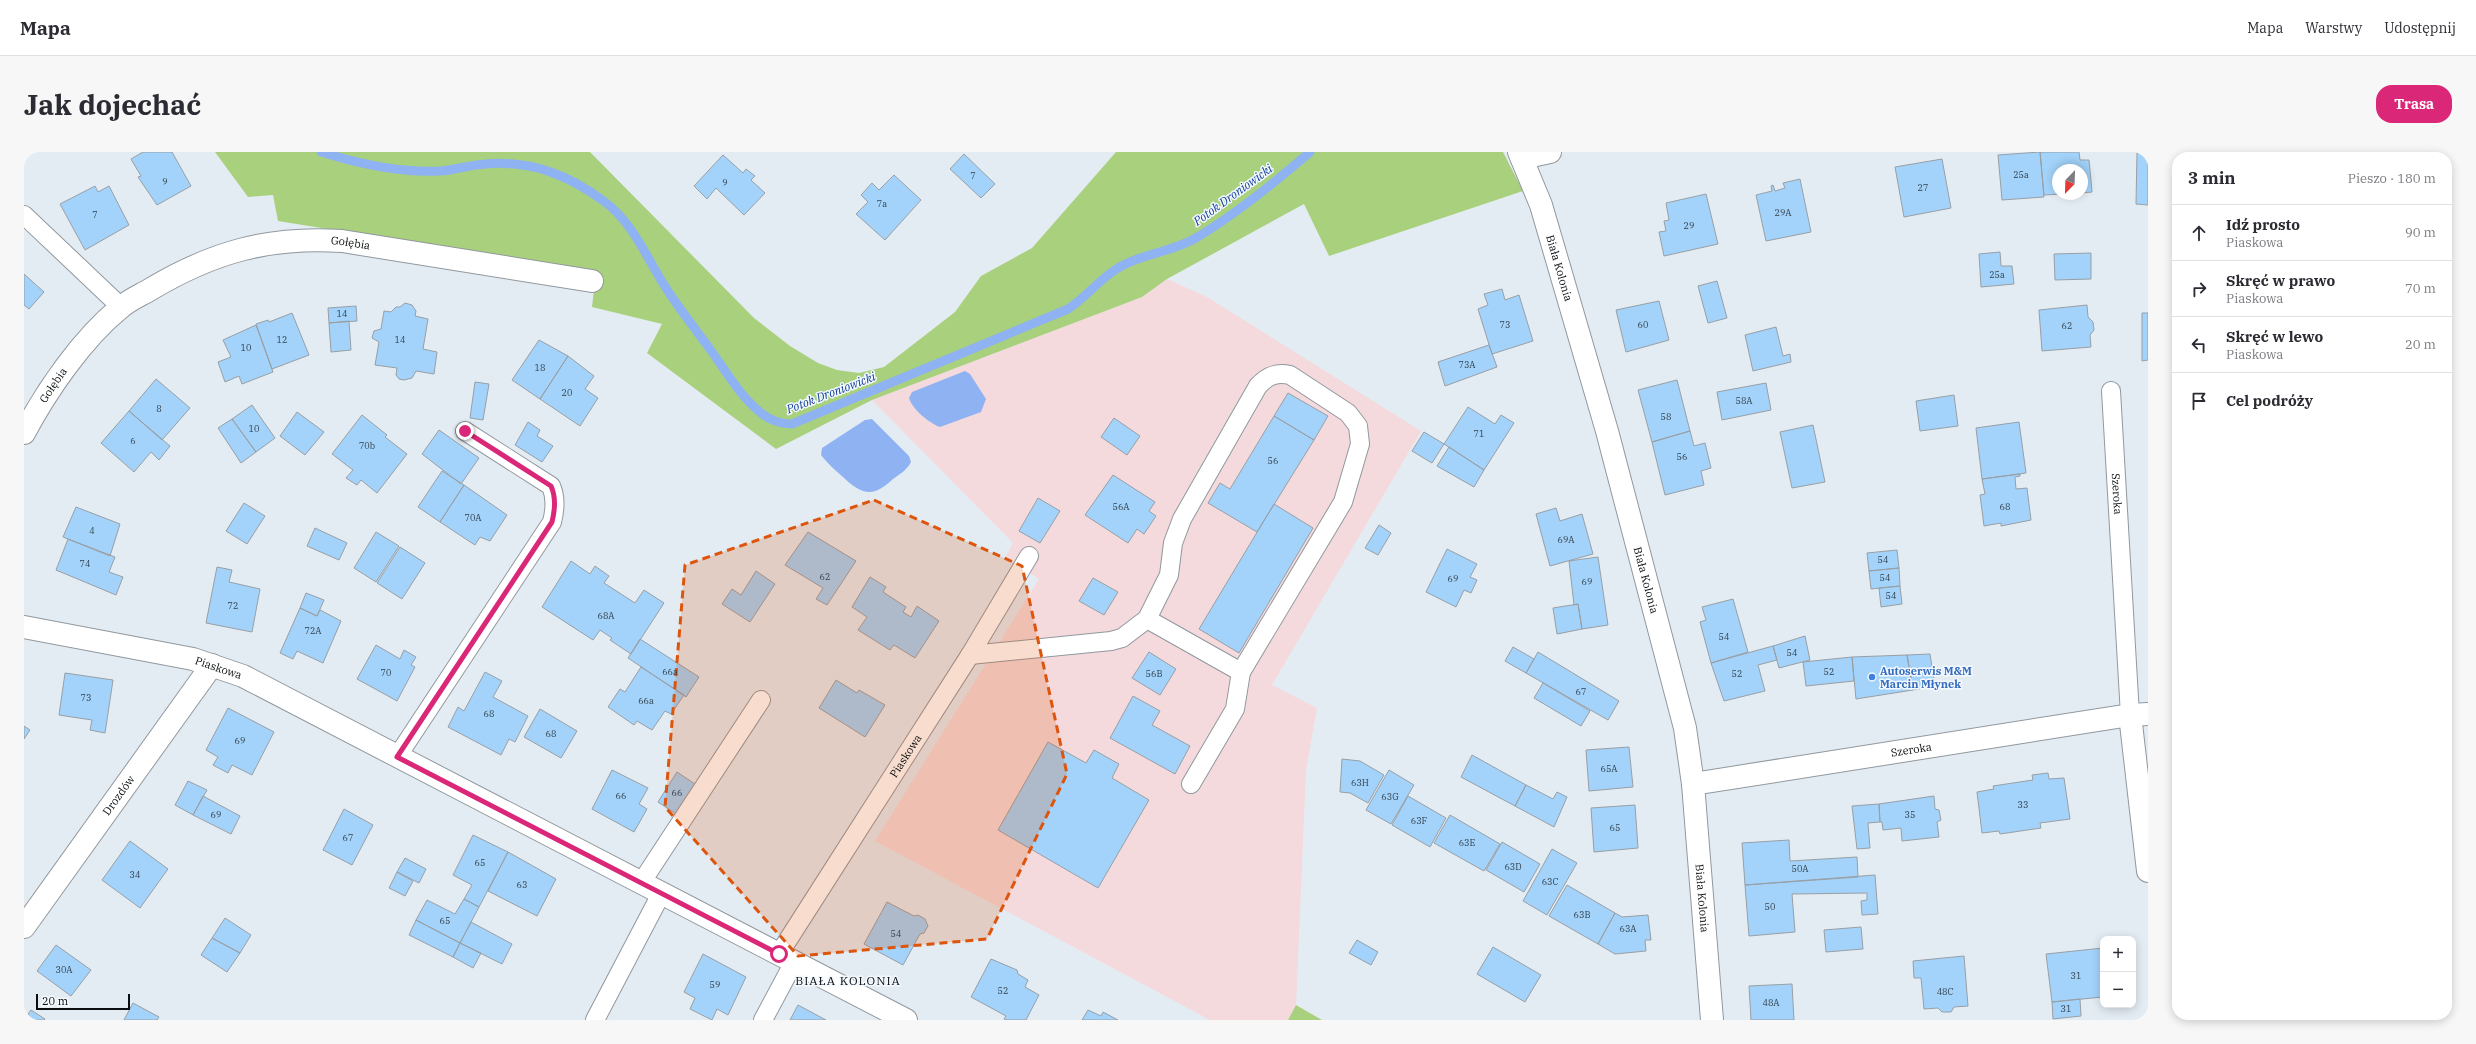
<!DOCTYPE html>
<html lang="pl">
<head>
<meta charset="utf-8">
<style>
	:root { --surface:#fff; --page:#f7f7f7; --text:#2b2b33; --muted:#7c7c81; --line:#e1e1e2; --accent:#db2777 }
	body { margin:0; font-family:"IBM Plex Serif",serif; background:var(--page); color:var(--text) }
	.controls { position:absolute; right:12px; bottom:12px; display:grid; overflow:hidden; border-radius:8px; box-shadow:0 2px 10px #0003 }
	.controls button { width:36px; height:36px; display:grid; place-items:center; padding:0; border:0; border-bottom:1px solid var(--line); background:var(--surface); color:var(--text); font:20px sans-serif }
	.compass { position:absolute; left:2028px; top:12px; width:36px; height:36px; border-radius:50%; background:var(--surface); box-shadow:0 2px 10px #0003; rotate:203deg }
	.scale { position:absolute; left:12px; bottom:10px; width:94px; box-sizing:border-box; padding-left:4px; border:2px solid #0b0e10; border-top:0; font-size:11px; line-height:14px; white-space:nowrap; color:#0b0e10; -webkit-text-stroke:3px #f3f9ff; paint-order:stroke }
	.stop { position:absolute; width:12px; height:12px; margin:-9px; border:3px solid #db2777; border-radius:50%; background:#fff }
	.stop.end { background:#db2777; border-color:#fff; box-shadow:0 1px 4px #0008 }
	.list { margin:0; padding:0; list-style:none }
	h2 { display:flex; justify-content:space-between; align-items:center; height:52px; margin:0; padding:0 16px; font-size:17px }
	h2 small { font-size:13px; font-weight:400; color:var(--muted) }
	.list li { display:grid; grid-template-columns:26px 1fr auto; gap:12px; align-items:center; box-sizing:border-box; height:56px; padding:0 16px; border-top:1px solid var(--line) }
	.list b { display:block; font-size:15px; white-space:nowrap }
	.list p { margin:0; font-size:13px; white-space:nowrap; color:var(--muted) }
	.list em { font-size:13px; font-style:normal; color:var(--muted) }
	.icon { flex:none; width:22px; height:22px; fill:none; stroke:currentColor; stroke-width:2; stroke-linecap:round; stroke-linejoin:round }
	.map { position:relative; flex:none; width:2124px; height:868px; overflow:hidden; border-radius:16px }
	header { display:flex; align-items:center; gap:24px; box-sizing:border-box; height:56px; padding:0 20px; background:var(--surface); border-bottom:1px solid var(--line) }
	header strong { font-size:19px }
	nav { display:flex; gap:22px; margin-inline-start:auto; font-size:14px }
	.intro { display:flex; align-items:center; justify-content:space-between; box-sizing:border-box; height:96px; padding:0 24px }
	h1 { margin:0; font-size:28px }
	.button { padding:10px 18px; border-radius:16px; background:var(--accent); color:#fff; font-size:14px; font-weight:700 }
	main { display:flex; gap:24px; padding:0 24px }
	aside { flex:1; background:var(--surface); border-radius:16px; box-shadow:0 2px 10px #0003 }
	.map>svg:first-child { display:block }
	.industrial { fill:#f4dadc }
	.green { fill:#a9d07d }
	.water { fill:#8fb2f2 }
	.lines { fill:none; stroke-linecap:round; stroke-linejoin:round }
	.stream { stroke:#8fb2f2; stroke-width:9 }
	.building { fill:#a3d3fa; stroke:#989fa5 }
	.service-casing { stroke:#91989e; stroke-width:20 }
	.minor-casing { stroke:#91989e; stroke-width:24 }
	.service { stroke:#fff; stroke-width:18 }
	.minor { stroke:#fff; stroke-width:22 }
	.route { stroke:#db2777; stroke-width:5 }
	.marked { fill:#dd550c; fill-opacity:0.2; stroke:#dd550c; stroke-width:3; stroke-dasharray:8 5; stroke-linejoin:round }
	.shop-dot { fill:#3f7fe0; stroke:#f3f9ff; stroke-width:1.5 }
	.labels { text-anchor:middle; stroke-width:3; stroke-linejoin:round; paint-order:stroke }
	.number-label { font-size:9px; fill:#313f4a }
	.street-label { font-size:11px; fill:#0b0e10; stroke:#f3f9ff }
	.shop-label { font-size:11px; font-weight:bold; fill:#366cbe; stroke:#f3f9ff; text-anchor:start }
	.water-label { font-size:12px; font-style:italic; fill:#0f3e97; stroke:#f3f9ff }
	.neighbourhood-label { font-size:12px; letter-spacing:1px; fill:#0b0e10; stroke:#f3f9ff }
</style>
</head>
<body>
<header>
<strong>Mapa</strong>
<nav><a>Mapa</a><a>Warstwy</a><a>Udostępnij</a></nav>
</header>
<div class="intro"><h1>Jak dojechać</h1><a class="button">Trasa</a></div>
<main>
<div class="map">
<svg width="2124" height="868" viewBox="0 0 2124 868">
	<rect width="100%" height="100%" fill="#e4ecf3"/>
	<path class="industrial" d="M1143 127 1183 145 1397 279 1248 533 1293 556 1282 618 1272 853 1264 868H1186L851 689 1015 427 981 406 989 391 848 248 1118 145Z"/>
	<path class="green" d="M191 0H566L730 166 766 194 794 211 813 218 835 221 860 215 931 160 957 124 1008 96 1092 0H1479L1499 39 1305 104 1280 52 1143 127 1118 145 848 248 752 297 623 201 638 172 568 155 572 120 254 69 249 43 224 45Z
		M1272 853 1298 868H1264Z"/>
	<path class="water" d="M941 219 946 222 962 247 957 260 916 275C905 271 888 257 885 246L888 240Z
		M848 267 885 304 887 310C883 318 876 322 869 327 849 346 838 343 819 325 811 318 803 311 797 303L798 296 841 268Z"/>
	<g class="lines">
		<path class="stream" d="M297 0C335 12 376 21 416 19 431 18 446 13 461 12 507 8 545 23 581 50 610 72 623 107 642 136 656 158 673 179 688 200 703 221 717 245 737 261 747 269 756 272 768 272L1044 157C1062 145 1074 129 1091 118 1115 102 1145 101 1170 87 1211 63 1250 31 1286 0"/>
	</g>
	<path class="building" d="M119 0H148L167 34 133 53 114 25 117 24 107 7Z
		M2016 0H2055L2056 8H2065L2068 40 2058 41V18H2034V42H2039L2020 43Z
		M2016 0 2020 45 1978 48 1974 3Z
		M2113 0H2124V53L2112 52Z
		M940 2 971 32 957 46 926 17Z
		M699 3 719 21 722 17 731 24 727 28 741 41 720 63 692 36 683 47 670 34Z
		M1918 7 1927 56 1880 65 1871 15Z
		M870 23 897 48 861 88 832 62 844 50 837 43 848 31 855 38Z
		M1776 27 1787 80 1742 89 1732 43 1748 39 1747 34 1749 33 1751 39 1761 36 1759 31Z
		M71 34 74 40 85 34 105 73 61 98 36 52Z
		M1682 42 1694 92 1640 104 1635 80 1642 79 1640 69 1645 68 1642 51Z
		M1976 100 1977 114H1988L1990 132 1957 135 1955 102Z
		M2067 101V127L2031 128 2030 102Z
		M0 122 20 140 5 157 0 153Z
		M1693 129 1703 166 1684 171 1674 134Z
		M1478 137 1481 148 1495 143 1509 189 1468 202 1454 157 1464 153 1460 142Z
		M1635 149 1645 188 1602 200 1592 158Z
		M381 151 388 153 392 159 391 164 404 167 399 197 413 200 410 222 392 219 388 226 380 228 375 227 372 223 373 216 351 213 355 190 348 186 350 179 357 177 360 159 367 160 372 155H376Z
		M2063 153 2064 165 2069 170 2070 178 2066 183 2067 195 2018 199 2015 158Z
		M332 154 333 169 305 171 304 156Z
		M268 161 285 203 248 217 232 172 244 168 245 170Z
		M2118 161H2124V208L2118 209Z
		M325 169 327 198 307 200 305 171Z
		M232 173 249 220 218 232 215 224 201 230 194 210 207 205 199 188Z
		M1752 175 1759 204 1766 202 1767 210 1729 219 1721 183Z
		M515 188 544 204 516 247 488 228Z
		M1465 193 1473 215 1421 234 1414 210Z
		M544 204 570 224 561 237 574 246 556 274 516 247Z
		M132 227 166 256 138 288 105 259Z
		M1653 228 1666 279 1628 290 1614 238Z
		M451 230 465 232 459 268 446 266Z
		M1742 231 1747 258 1698 268 1693 240Z
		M1264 241 1304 264 1290 288 1250 264Z
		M1930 243 1934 274 1896 279 1892 249Z
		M228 253 251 286 232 300 208 267Z
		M1444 255 1471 272 1477 263 1490 271 1460 318 1420 292Z
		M105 259 146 294 135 308 127 300 110 320 77 291Z
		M273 260 300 280 281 303 256 284Z
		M338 263 363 283 361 285 383 302 353 341 337 328 333 333 322 326 329 318 308 302Z
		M1250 264 1290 288 1233 380 1184 351 1196 331 1206 337Z
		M1090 266 1116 284 1103 303 1077 285Z
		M208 267 232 300 217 311 194 276Z
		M504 270 516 278 513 284 529 294 518 310 491 293Z
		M1995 270 2002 321 1958 327 1952 276Z
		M1789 273 1801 330 1768 336 1756 280Z
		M415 278 455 306 437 332 398 302Z
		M1666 279 1670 294 1681 291 1687 316 1677 319 1680 333 1641 343 1628 290Z
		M1400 280 1420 292 1408 311 1388 299Z
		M1425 295 1460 318 1450 335 1413 314Z
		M418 319 440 333 416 370 394 355Z
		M1996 322V324L1991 325 1992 337 2003 336 2007 368 1977 374V371L1960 374 1956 343 1961 342 1958 327Z
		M1089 323 1131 350 1125 359 1132 364 1120 382 1113 377 1104 391 1061 363Z
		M440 333 483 363 466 389 456 385 451 393 416 370Z
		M1014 346 1036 359 1016 391 995 379Z
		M220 351 241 364 223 392 202 379Z
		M1250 352 1289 376 1215 501 1175 477Z
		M52 355 96 372 86 404 39 385Z
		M1532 356 1536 369 1558 362 1569 402 1526 414 1512 362Z
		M1355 373 1367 381 1354 403 1341 396Z
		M291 376 323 391 315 408 283 394Z
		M352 380 375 394 352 430 330 416Z
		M784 380 832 409 803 453 792 447 799 436 761 413Z
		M44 387 91 405 85 420 99 425 92 443 32 418Z
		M376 395 401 411 378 447 353 431Z
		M1423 397 1453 412 1446 425 1453 428 1447 441 1440 438 1432 455 1402 440Z
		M1873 398 1875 416 1845 419 1843 401Z
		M1574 405 1584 473 1558 477 1554 452 1550 453 1545 409Z
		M547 409 566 422 571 414 585 424 580 431 611 451 620 438 640 451 607 502 586 488 588 486 576 478 569 488 518 455Z
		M193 415 208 418 205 430 236 437 228 480 182 471Z
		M1875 416 1876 434 1847 437 1845 419Z
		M732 419 751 432 726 470 698 452 708 437 717 443Z
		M846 425 862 435 859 440 882 455 879 460 887 465 893 454 915 469 891 506 870 493 866 498 834 478 843 465 828 455Z
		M1069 426 1094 440 1080 463 1055 449Z
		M1876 434 1878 452 1857 455 1855 436Z
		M282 441 300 448 293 464 276 456Z
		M1709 447 1724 500 1687 511 1676 470 1682 468 1678 455Z
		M1554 452 1558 477 1533 482 1529 456Z
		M276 456 293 464 296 458 317 469 299 511 273 499 269 507 256 501Z
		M1781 484 1786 508 1755 516 1749 494Z
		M616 487 675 525 662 545 604 506Z
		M352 493 376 507 380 498 392 505 387 513 391 515 373 549 333 527Z
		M1749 494 1753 508 1734 513 1741 539 1700 549 1687 511Z
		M1489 495 1510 507 1502 521 1481 509Z
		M1125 500 1152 517 1136 543 1108 526Z
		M1514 500 1595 549 1584 568 1502 521Z
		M1906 502 1911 534 1889 538 1883 503Z
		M1883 503 1889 538 1832 547 1828 505Z
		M1828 505 1830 529 1782 534 1779 510Z
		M617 515 660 543 647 562 641 559 628 578 613 569 610 573 584 555 596 537 601 540Z
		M461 520 478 529 469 545 504 564 491 590 485 587 477 603 424 575 434 555 440 559Z
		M41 521 89 528 81 581 66 578 68 568 35 563Z
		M812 528 833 541 835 538 861 553 841 585 795 556Z
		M1519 531 1566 559 1557 574 1510 546Z
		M1109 544 1136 559 1128 573 1166 594 1151 622 1086 586Z
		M204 556 250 580 228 623 208 613 204 621 189 613 194 605 182 598Z
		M516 557 553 579 537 606 500 585Z
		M0 574 6 578 0 587Z
		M1024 590 1062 611 1070 598 1095 612 1088 626 1125 648 1074 736 974 678Z
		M1605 595 1609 635 1565 639 1562 598Z
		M1448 603 1502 633 1491 654 1437 625Z
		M1318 607 1336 609 1360 623 1344 651 1326 641 1316 640Z
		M588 618 624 636 615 652 623 657 610 680 568 657Z
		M1365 618 1390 633 1367 672 1342 658Z
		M653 620 671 632 652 662 634 650Z
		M2024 621 2025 627 2040 626 2046 667 2016 671 2017 676 1976 682 1975 679 1958 681 1953 640 1970 637 1969 634 2009 628 2008 623Z
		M164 629 183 638 169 663 151 653Z
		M1502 633 1529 647 1533 640 1543 645 1530 675 1491 654Z
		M179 644 216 664 207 682 169 663Z
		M1384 644 1422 666 1406 695 1368 673Z
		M1910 644 1911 657 1915 658 1917 668 1913 670 1915 685 1878 689 1877 676 1859 678 1858 670H1856L1855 652Z
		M1855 652 1856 670 1844 671 1846 696 1833 697 1828 654Z
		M1611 653 1614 696 1570 700 1567 656Z
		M320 657 349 673 328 713 299 698Z
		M1426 663 1476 692 1460 719 1410 691Z
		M449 683 484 700 455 755 440 747 448 733 429 723Z
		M1765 688 1766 709 1833 705 1834 725 1721 733 1718 691Z
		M106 689 144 717 116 756 78 728Z
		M1478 690 1516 712 1500 740 1462 718Z
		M1528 697 1553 711 1523 763 1499 749Z
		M484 700 532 727 513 764 464 739Z
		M381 706 402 717 395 731 373 720Z
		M373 720 389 729 381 744 365 736Z
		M1851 723 1854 762 1838 763 1837 749 1843 748V741L1768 742 1771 780 1725 784 1721 733Z
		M1543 733 1591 761 1574 792 1525 764Z
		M440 747 455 755 436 791 392 768 403 748 431 762Z
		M863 750 890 764 894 763 901 767 904 774 900 781 896 782 879 813 840 792Z
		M1591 761 1598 765 1624 763 1627 788H1621L1622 799 1591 802 1574 792Z
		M201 766 227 783 216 801 188 786Z
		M392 768 436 791 429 805 385 783Z
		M447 770 488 792 478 812 436 791Z
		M1837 775 1839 797 1802 800 1800 778Z
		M188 786 216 801 203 820 177 803Z
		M1333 788 1354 800 1347 813 1325 801Z
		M436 791 457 801 449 816 429 805Z
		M32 793 67 818 47 844 13 819Z
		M1469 795 1517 823 1501 850 1453 822Z
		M2079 796V845L2028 850 2022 802Z
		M679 802 722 825 704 863 693 857 688 868 666 857 671 846 660 840Z
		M1940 804 1944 854 1930 855 1927 860H1918L1914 856 1900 857 1897 826H1890L1889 809Z
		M967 807 993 818 994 822 1004 828 1001 835 1015 843 1002 868H983L980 867 982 864 947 845Z
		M1768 832 1770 868H1727L1725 834Z
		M2056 847 2057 864 2029 867 2028 850Z
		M109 851 135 865 133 868H100Z
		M774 853 802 868H766Z
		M7 858 21 867 20 868H0Z
		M1064 858 1077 864 1079 860 1094 868H1058Z"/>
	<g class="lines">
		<defs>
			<g id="service">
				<path d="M0 63 97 155"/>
				<path id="s1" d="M2087 239 2106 563"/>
				<path d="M946 503 1087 489 1098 486 1123 467 1145 423 1149 391 1158 367 1234 234C1243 224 1252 220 1266 223L1324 261 1334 274 1336 292 1319 350 1217 520 1123 467"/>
				<path d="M373 605 528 370C531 358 532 345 527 334L441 279"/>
				<path d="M1167 632 1211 557 1217 520"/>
				<path d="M617 731 737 548"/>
				<path id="s2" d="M755 802 946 503 1005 404"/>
				<path d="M571 868 637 742"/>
				<path d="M739 868 770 810"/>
			</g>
			<g id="minor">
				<path id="s3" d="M1495 0 1517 53 1583 279 1661 576 1669 632 1688 868"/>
				<path d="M1498 6 1526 0"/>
				<path id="s4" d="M0 281C23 238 58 187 96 156 105 148 117 143 127 137 189 100 246 84 318 89L568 129"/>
				<path id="s5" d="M0 475 169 507 219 524 882 868"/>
				<path d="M2106 563 2124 719"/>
				<path id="s6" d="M1669 632 2106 563 2124 562"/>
				<path id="s7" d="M0 775 188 513"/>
			</g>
		</defs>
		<use href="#service" class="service-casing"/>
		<use href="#minor" class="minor-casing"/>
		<use href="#service" class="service"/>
		<use href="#minor" class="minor"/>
	</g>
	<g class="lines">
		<path class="route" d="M441 279 527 334C532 345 531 358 528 370L373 605 755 802"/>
	</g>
	<path class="marked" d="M850 348 998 414 1043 622 963 787 774 804 641 655 661 413Z"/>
	<circle class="shop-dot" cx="1848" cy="525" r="4"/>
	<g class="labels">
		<g class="number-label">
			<text x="1997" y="26">25a</text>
			<text x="949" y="27">7</text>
			<text x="141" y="33">9</text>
			<text x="701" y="34">9</text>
			<text x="1899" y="39">27</text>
			<text x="858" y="55">7a</text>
			<text x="1759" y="64">29A</text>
			<text x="71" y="66">7</text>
			<text x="1665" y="77">29</text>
			<text x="1973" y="126">25a</text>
			<text x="318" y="165">14</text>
			<text x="1481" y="176">73</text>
			<text x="1619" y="176">60</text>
			<text x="2043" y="177">62</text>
			<text x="258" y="191">12</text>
			<text x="376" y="191">14</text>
			<text x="222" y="199">10</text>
			<text x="1443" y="216">73A</text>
			<text x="516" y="219">18</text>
			<text x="543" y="244">20</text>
			<text x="1720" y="252">58A</text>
			<text x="135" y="260">8</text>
			<text x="1642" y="268">58</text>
			<text x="230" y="280">10</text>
			<text x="1455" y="285">71</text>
			<text x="109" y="292">6</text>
			<text x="343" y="297">70b</text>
			<text x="1658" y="308">56</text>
			<text x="1249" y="312">56</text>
			<text x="1097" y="358">56A</text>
			<text x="1981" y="358">68</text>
			<text x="449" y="369">70A</text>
			<text x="68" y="382">4</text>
			<text x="1542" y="391">69A</text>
			<text x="1859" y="411">54</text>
			<text x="61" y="415">74</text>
			<text x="801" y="428">62</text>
			<text x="1861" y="429">54</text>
			<text x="1429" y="430">69</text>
			<text x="1563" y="433">69</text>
			<text x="1867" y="447">54</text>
			<text x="209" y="457">72</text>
			<text x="582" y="467">68A</text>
			<text x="289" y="482">72A</text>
			<text x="1700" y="488">54</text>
			<text x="1768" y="504">54</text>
			<text x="646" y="523">66a</text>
			<text x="1805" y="523">52</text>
			<text x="362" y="524">70</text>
			<text x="1130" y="525">56B</text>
			<text x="1713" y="525">52</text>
			<text x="1557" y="543">67</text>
			<text x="62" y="549">73</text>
			<text x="622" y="552">66a</text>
			<text x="465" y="565">68</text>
			<text x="527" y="585">68</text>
			<text x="216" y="592">69</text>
			<text x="1585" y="620">65A</text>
			<text x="1336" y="634">63H</text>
			<text x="653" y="644">66</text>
			<text x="597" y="647">66</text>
			<text x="1366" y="648">63G</text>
			<text x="1999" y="656">33</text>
			<text x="192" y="666">69</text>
			<text x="1886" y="666">35</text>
			<text x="1395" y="672">63F</text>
			<text x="1591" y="679">65</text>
			<text x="324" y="689">67</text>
			<text x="1443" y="694">63E</text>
			<text x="456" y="714">65</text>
			<text x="1489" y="718">63D</text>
			<text x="1776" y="720">50A</text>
			<text x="111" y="726">34</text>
			<text x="1526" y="733">63C</text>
			<text x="498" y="736">63</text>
			<text x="1746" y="758">50</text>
			<text x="1558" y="766">63B</text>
			<text x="421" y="772">65</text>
			<text x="1604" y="780">63A</text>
			<text x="872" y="785">54</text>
			<text x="40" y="821">30A</text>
			<text x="2052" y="827">31</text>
			<text x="691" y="836">59</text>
			<text x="979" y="842">52</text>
			<text x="1921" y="843">48C</text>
			<text x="1747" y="854">48A</text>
			<text x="2042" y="860">31</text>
		</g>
		<g class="street-label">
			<text dy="4" stroke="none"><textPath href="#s4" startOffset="404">Gołębia</textPath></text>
			<text dy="4" stroke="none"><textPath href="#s3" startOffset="123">Biała Kolonia</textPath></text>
			<text dy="4" stroke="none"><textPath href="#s4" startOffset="56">Gołębia</textPath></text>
			<text dy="4" stroke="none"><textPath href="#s1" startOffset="103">Szeroka</textPath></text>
			<text dy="4" stroke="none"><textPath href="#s3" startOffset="447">Biała Kolonia</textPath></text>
			<text dy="4" stroke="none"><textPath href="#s5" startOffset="199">Piaskowa</textPath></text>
			<text dy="4" stroke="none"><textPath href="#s6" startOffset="221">Szeroka</textPath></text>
			<text dy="4" stroke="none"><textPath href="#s2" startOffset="235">Piaskowa</textPath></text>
			<text dy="4" stroke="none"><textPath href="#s7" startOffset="162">Drozdów</textPath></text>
			<text dy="4" stroke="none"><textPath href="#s3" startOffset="771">Biała Kolonia</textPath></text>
		</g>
		<g class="shop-label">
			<text x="1856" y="523">Autoserwis M&amp;M<tspan x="1856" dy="13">Marcin Młynek</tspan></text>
		</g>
		<g class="water-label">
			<text transform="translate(1209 43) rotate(-36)" y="4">Potok Droniowicki</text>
			<text transform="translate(807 241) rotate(-21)" y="4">Potok Droniowicki</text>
		</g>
		<g class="neighbourhood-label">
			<text x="824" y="833">BIAŁA KOLONIA</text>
		</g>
	</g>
</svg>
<div class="controls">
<button>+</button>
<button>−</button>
</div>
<svg class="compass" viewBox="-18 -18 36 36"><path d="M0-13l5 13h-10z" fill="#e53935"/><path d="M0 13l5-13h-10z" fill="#7c7c81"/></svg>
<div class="scale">20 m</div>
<div class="stop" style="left:755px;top:802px"></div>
<div class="stop end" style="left:441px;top:279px"></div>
</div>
<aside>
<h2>3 min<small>Pieszo · 180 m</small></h2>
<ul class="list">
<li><svg class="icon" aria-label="ahead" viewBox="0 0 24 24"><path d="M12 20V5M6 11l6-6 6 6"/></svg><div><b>Idź prosto</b><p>Piaskowa</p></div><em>90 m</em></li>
<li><svg class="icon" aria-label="right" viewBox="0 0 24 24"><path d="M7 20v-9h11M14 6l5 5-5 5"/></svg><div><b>Skręć w prawo</b><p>Piaskowa</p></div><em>70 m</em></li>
<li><svg class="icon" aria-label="left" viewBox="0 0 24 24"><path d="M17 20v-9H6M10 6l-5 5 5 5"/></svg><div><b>Skręć w lewo</b><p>Piaskowa</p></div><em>20 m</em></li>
<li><svg class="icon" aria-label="arrive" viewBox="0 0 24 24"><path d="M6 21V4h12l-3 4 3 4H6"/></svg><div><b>Cel podróży</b></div></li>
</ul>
</aside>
</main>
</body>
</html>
